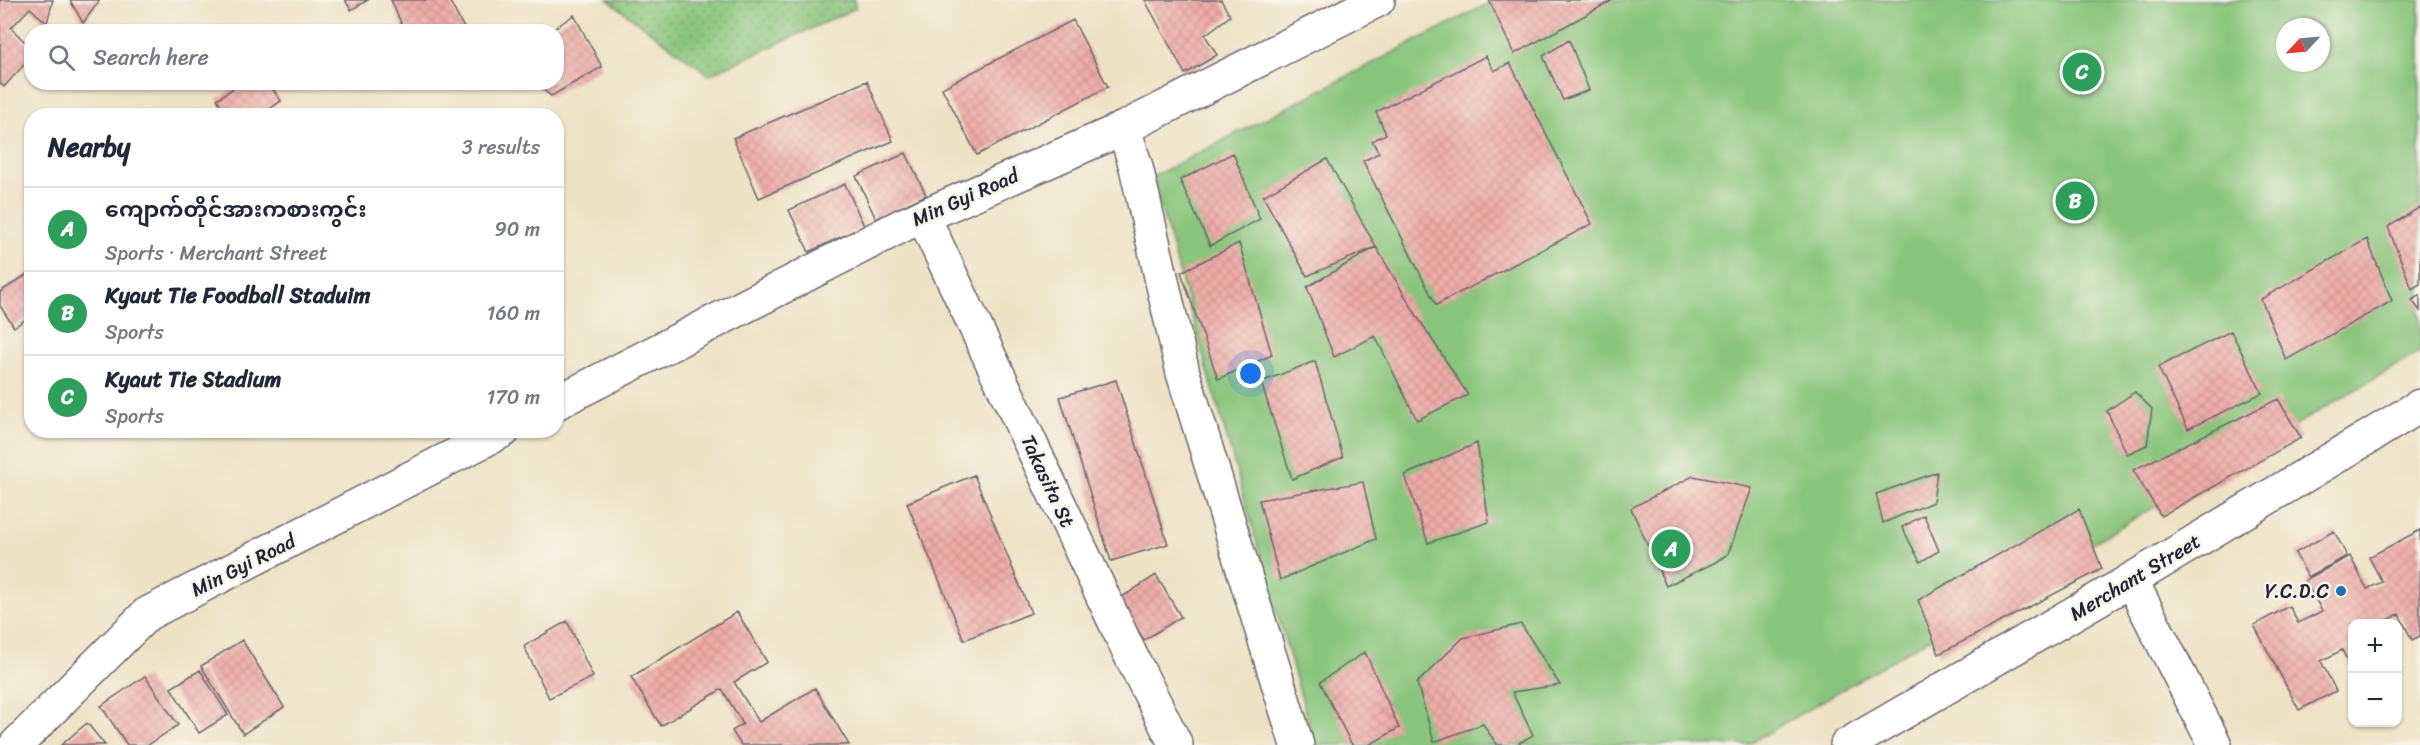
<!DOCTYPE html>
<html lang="en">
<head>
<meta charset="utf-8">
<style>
	:root { --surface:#fff; --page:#f2f2f3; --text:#1f2937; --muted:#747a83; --line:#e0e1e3; --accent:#b45309 }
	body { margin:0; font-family:Sriracha,"Noto Sans Myanmar",sans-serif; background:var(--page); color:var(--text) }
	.controls { position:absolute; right:18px; bottom:18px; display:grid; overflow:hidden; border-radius:12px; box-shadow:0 2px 4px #0004 }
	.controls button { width:54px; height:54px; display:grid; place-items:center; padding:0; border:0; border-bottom:2px solid var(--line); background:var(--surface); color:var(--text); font:30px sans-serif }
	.compass { position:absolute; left:2276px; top:18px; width:54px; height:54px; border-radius:50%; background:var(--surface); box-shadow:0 2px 4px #0004; rotate:244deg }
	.you { position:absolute; left:1251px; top:374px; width:21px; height:21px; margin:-15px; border:4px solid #fff; border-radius:50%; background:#1a73e8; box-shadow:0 0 0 9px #1a73e833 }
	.badge { display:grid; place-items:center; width:39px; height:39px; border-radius:50%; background:var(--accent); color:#fff; font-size:20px; font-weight:700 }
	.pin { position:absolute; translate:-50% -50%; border:3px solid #fff; box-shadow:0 2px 6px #0006 }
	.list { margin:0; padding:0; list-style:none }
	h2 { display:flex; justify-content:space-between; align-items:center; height:78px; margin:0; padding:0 24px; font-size:26px }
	h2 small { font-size:20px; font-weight:400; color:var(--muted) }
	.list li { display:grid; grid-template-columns:39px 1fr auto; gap:18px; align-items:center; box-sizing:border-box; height:84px; padding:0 24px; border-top:2px solid var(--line) }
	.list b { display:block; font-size:22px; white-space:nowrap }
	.list p { margin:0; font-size:20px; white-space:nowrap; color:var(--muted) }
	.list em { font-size:20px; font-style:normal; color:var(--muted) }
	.icon { flex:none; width:33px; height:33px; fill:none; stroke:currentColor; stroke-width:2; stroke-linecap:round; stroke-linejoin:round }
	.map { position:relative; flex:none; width:2420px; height:745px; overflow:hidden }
	.search { position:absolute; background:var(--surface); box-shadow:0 2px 4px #0004; left:24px; top:24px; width:540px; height:66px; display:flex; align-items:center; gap:15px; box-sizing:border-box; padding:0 21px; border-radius:24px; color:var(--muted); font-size:22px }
	.panel { position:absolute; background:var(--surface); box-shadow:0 2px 4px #0004; left:24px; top:108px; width:540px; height:330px; border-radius:24px }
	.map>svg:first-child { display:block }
	.grass { fill:url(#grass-dots); stroke:#56745b; stroke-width:1.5 }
	.garden { fill:#89c57b; stroke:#56745b; stroke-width:1.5; fill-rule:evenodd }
	.building { fill:url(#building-cross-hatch) }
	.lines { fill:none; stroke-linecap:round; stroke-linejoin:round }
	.minor-casing { stroke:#69656b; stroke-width:36 }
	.secondary-casing { stroke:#69656b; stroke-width:36 }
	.minor { stroke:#fff; stroke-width:33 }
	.secondary { stroke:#fff; stroke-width:33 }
	.poi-dot { fill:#1f6fb2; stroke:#f7f3e8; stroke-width:2 }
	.labels { text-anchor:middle; stroke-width:5; stroke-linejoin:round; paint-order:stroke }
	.street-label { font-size:20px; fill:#22223b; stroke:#f7f3e8 }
	.poi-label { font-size:20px; fill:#22223b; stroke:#f7f3e8; text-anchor:end }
</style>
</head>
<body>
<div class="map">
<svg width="2420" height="745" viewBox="0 0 2420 745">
	<defs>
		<pattern id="grass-dots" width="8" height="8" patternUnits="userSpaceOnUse" patternTransform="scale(1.5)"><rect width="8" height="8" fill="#89c57b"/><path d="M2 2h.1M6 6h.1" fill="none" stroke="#70a066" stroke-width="1.8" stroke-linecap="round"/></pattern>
		<pattern id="building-cross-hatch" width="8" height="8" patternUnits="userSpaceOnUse" patternTransform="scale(1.5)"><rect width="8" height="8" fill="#eeaca7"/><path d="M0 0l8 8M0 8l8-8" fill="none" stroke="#cc9491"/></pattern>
	</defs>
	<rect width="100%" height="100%" fill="#f7f3e8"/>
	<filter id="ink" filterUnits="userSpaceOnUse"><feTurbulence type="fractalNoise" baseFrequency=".0167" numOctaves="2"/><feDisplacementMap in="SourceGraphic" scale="12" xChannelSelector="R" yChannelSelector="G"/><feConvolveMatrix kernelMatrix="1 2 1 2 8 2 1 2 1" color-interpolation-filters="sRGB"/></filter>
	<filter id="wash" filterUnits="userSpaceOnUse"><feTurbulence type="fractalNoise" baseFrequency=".008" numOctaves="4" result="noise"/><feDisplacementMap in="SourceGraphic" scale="24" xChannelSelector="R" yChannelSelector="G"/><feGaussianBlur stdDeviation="1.35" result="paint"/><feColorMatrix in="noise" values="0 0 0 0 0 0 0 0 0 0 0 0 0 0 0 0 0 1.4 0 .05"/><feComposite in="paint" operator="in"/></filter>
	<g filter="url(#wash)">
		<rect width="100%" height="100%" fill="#eee2c5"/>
		<path class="grass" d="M608 0H854L856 8 709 75Z"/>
		<path class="garden" d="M1495 0H2420V352L1747 745H1315L1152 177ZM2285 27H2321V63H2285Z"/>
		<g id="blocks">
			<path class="building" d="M0 0H53L47 23 30 8 11 28 32 49V56L4 87 0 83Z
				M70 0H100L83 23Z
				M345 0H368L351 10Z
				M391 0H449L466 32H405Z
				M1145 0H1221L1230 16 1205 35 1217 55 1185 74Z
				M1489 0H1613L1514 54Z
				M574 15 602 67 551 96 533 82H556V32H549Z
				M1073 20 1108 87 977 155 942 88Z
				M1569 40 1589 90 1563 100 1543 56Z
				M1486 56 1494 71 1510 63 1592 224 1436 305 1363 161 1379 153 1372 141 1386 134 1376 112Z
				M867 81 893 141 759 198 733 138Z
				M243 82H268L281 101 259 116H227L217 99Z
				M201 109 205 116H191Z
				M906 153 926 195 876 219 856 176Z
				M1233 153 1260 219 1210 246 1180 180Z
				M1327 159 1376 247 1307 276 1263 196Z
				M845 184 864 226 809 252 789 210Z
				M2420 207V284L2412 289 2388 227Z
				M2367 239 2392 301 2286 360 2261 299Z
				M1239 243 1272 355 1218 379 1181 272Z
				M1376 247 1417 316 1468 395 1417 420 1375 336 1334 357 1307 287Z
				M32 271V315L14 327 0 306V292Z
				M2420 295V311L2412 300Z
				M2231 331 2262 393 2188 429 2158 367Z
				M1315 361 1343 457 1292 479 1261 382Z
				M1116 380 1168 544 1111 561 1060 397Z
				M2135 392 2152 409 2147 445 2127 454 2107 411Z
				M2278 399 2301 438 2161 516 2133 470Z
				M1477 443 1489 522 1428 543 1405 475Z
				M1937 472 1933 502 1883 523 1876 494Z
				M974 475 1031 613 964 640 907 503Z
				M1693 476 1752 488 1728 554 1714 563 1666 586 1631 508Z
				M1363 482 1376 539 1280 580 1259 500Z
				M2079 509 2102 569 1939 654 1918 600Z
				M1924 515 1939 551 1920 562 1902 527Z
				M2420 530V636L2412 640 2399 614 2384 622 2385 624H2352V669L2342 650 2321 661 2336 691 2299 710 2254 625 2289 606 2298 623 2322 611 2305 580 2350 556 2367 589 2382 582 2369 557Z
				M2334 531 2347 556 2308 577 2295 553Z
				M1156 575 1181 617 1144 640 1119 599Z
				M737 612 767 662 734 682 759 722 815 688 849 745H741L732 731 743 724 722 689 661 726 631 677Z
				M567 621 593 677 549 698 524 646Z
				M1521 624 1560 685 1512 692 1533 735 1516 745H1497L1483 724 1434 742 1417 683 1463 638Z
				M242 640 284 707 243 734 201 666Z
				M1365 652 1399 728 1369 745H1352L1320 682Z
				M200 670 228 715 199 733 171 688Z
				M145 676 178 725 148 745H127L101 706Z
				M87 723 105 745H61Z"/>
		</g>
	</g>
	<g filter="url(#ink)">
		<use href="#blocks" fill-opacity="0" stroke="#69656b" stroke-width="1.5"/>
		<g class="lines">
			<defs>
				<path id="minor" d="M1124 128 1136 167 1183 373 1297 745
					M923 216 1132 658 1176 745
					M2131 580 2215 745"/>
				<path id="secondary" d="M556 403 903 225 1124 128 1378 0
					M16 745 147 614 504 430
					M1847 745 2131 580 2420 406"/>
			</defs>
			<use href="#minor" class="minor-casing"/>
			<use href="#secondary" class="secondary-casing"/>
			<use href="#minor" class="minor"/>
			<use href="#secondary" class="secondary"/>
		</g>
	</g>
	<circle class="poi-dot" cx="2341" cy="591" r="6"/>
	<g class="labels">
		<g class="street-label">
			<text transform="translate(965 197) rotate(-24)" y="7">Min Gyi Road</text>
			<text transform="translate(1048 481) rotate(65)" y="7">Takasita St</text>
			<text transform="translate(243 565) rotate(-27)" y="7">Min Gyi Road</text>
			<text transform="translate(2135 577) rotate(-31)" y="7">Merchant Street</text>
		</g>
		<g class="poi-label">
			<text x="2329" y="598">Y.C.D.C</text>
		</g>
	</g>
</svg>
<div class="controls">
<button>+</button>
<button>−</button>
</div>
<svg class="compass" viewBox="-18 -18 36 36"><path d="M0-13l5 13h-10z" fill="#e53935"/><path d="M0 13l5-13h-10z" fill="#747a83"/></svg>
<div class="you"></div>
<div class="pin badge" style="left:1671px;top:549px;background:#2e9e5b">A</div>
<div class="pin badge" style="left:2075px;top:201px;background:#2e9e5b">B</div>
<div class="pin badge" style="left:2082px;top:72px;background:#2e9e5b">C</div>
<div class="search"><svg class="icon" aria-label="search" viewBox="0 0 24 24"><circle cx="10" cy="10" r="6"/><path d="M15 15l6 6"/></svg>Search here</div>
<section class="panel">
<h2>Nearby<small>3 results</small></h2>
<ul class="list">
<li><span class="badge" style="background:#2e9e5b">A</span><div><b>ကျောက်တိုင်အားကစားကွင်း</b><p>Sports · Merchant Street</p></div><em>90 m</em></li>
<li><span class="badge" style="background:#2e9e5b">B</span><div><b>Kyaut Tie Foodball Staduim</b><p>Sports</p></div><em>160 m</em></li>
<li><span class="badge" style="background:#2e9e5b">C</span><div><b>Kyaut Tie Stadium</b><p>Sports</p></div><em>170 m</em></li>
</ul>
</section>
</div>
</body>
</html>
